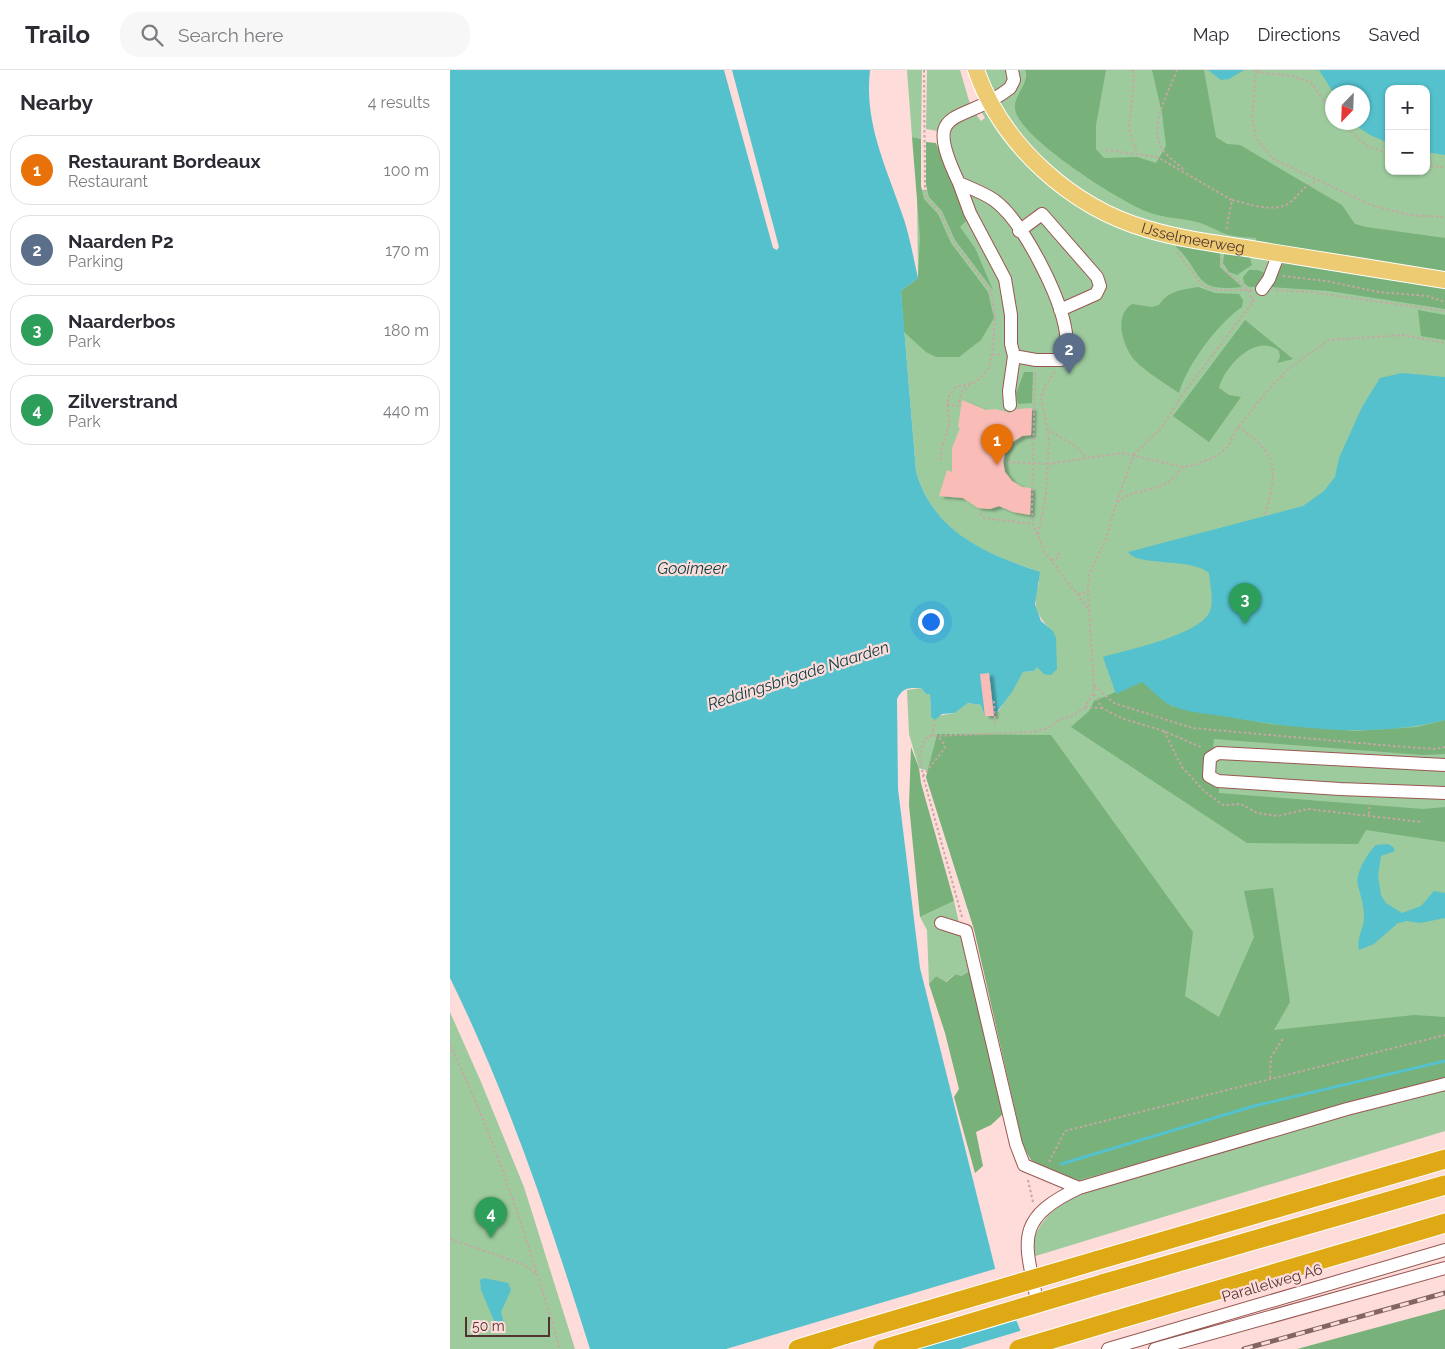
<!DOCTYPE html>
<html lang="en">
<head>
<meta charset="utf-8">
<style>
	:root { --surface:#fff; --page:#f7f7f7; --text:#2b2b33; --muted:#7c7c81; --line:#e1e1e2; --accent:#0b8043 }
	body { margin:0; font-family:Raleway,sans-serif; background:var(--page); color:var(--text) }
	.controls { position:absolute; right:15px; top:15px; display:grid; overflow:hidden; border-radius:10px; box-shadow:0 1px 4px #0004 }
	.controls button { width:45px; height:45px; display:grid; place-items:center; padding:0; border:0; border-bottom:1px solid var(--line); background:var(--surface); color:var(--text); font:25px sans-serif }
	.compass { position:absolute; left:875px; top:15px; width:45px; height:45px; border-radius:50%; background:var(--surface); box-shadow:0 1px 4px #0004; rotate:203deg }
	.scale { position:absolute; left:15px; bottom:12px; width:85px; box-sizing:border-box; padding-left:5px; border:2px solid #523331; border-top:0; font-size:14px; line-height:18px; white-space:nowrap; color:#523331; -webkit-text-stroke:4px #fddcd9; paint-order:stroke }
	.you { position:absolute; left:480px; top:551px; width:18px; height:18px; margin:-12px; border:4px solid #fff; border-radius:50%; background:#1a73e8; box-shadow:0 0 0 8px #1a73e833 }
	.badge { display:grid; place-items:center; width:32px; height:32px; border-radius:50%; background:var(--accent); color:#fff; font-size:16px; font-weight:700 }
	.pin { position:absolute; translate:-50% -41px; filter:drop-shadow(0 1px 2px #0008) }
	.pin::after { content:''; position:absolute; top:26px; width:18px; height:15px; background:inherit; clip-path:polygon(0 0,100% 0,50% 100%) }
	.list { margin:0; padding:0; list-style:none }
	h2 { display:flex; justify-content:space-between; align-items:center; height:65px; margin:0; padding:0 20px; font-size:21px }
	h2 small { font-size:16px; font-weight:400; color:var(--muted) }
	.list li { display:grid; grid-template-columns:32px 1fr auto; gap:15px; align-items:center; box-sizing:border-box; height:70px; margin:0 10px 10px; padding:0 10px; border:1px solid var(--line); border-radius:20px }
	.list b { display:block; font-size:19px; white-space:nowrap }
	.list p { margin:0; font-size:16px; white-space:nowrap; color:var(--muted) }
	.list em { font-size:16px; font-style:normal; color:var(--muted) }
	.icon { flex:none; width:28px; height:28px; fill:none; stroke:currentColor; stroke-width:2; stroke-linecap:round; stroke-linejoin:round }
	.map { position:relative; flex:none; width:995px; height:1279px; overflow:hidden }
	header { display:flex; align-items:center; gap:30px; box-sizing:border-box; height:70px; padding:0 25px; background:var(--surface); border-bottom:1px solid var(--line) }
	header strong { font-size:24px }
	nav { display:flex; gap:28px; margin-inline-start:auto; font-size:18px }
	.search { width:350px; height:45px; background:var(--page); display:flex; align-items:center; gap:12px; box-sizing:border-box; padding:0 18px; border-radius:20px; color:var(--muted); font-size:19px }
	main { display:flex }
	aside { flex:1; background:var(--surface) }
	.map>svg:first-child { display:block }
	.green { fill:#9dcb9d; fill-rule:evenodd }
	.forest { fill:#78b179 }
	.water { fill:#54c1cd }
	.pier { fill:#fddcd9 }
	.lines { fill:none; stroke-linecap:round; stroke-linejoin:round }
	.stream { stroke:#54c1cd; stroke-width:3 }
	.building { fill:#fabcb7; filter:url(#shadow) }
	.minor-casing { stroke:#9a5752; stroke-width:14 }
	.major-casing { stroke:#fff; stroke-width:18 }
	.highway-casing { stroke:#fff; stroke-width:21 }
	.path { stroke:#c7a6a4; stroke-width:2; stroke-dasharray:2.5 2.5; stroke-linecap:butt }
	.minor { stroke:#fff; stroke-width:12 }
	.major { stroke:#eccb73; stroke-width:16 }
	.highway { stroke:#dfa916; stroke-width:19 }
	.rail-casing { stroke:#846562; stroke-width:5 }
	.rail { stroke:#fddcd9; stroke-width:3; stroke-dasharray:9; stroke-linecap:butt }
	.highway-bridge-casing { stroke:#fff; stroke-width:21; stroke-linecap:butt }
	.highway-bridge { stroke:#dfa916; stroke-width:19 }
	.labels { text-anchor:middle; stroke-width:4.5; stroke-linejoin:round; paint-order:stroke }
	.street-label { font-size:15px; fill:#523331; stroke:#fddcd9 }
	.water-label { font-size:16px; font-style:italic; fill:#053b40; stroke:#fddcd9 }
</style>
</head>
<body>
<header>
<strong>Trailo</strong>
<div class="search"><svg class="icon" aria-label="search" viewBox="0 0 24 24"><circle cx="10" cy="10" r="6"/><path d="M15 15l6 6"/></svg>Search here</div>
<nav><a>Map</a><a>Directions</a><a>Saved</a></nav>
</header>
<main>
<aside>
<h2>Nearby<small>4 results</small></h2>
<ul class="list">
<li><span class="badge" style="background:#e8710a">1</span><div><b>Restaurant Bordeaux</b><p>Restaurant</p></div><em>100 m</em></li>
<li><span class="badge" style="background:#5c6f8a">2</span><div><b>Naarden P2</b><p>Parking</p></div><em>170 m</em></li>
<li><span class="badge" style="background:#2e9e5b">3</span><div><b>Naarderbos</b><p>Park</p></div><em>180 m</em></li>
<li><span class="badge" style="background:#2e9e5b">4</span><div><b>Zilverstrand</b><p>Park</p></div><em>440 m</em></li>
</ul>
</aside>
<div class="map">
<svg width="995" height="1279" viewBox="0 0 995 1279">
	<defs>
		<filter id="shadow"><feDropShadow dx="4.5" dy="2.5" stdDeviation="1" flood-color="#0004"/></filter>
	</defs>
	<rect width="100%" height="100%" fill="#fddcd9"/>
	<path class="green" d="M457 0H472L471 69 462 67Z
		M477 0H510L520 34 495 47 487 61 476 59Z
		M533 0H558L559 12 546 22 541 20Z
		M568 0H575C578 12 571 21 566 31L585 0H995V1061L579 1188C585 1155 598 1141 627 1125L629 1111 600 1100 581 1090 524 859 476 707 492 688 487 664 478 701 469 698 459 664 457 620 471 618 476 624H480L481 647 505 643 518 633 531 635 548 642 573 602 584 601 603 561C587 548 581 533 589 513L582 499C529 482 482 459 466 401L451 221 468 208 467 120 490 119 511 106 499 79 501 60 509 52 525 43 531 51 535 48 531 41 539 43 550 33ZM939 19H976V101H939ZM882 22H912V52H882Z
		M504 831 520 901 511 906 506 904 495 912 486 906 479 914 477 860 470 847Z
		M0 942 31 1012 74 1117 125 1279H0Z"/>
	<path class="forest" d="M575 0H656L646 55V79L654 88 687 87 706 93 716 76 712 43 702 0H754L766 67 777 74 790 75 892 135 905 154 916 157 995 168V205L805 174 806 168C797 167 788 167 779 165 768 162 759 155 747 152 731 148 711 148 695 141 665 128 577 72 566 43 560 27 580 16 575 0Z
		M462 67 471 69V116L474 129 488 144 501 173 538 222 544 248 531 270 509 287H486L476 282 454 262 451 221 468 208 470 167Z
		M476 72 486 73 514 141 516 151 510 157 525 178 543 220 505 170 492 141 479 127 476 115Z
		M728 172 770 177V197L792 217C741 223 754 202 726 177Z
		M775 177 799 184 802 195 787 205 779 202 773 193Z
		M835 190 995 216V239L879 221 820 217Z
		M799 200H808L817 204 809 217H799L794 213 793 207Z
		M748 217 765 223 789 224 793 230 792 237C768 253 737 295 729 323 716 314 691 299 682 287 672 272 664 246 682 234L702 237 709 235C719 220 732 220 748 217Z
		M968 240 995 245V270L971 266Z
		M795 250 843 289 827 293 830 287 829 281C806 262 774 297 769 318L779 325 791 327 759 372 723 346Z
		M574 302H583L582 333 568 334 566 324Z
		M692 611 721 636 820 654 906 661 967 657 995 650V684L973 685 764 669 763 678 755 683 752 704 756 711 769 716V723L973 739 995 737V772L916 760 908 774 797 773 621 657 639 641 644 631Z
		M487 664 601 665 743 862 735 926 769 947 804 867 794 821 823 818 840 932 824 960 964 945 995 947V1009L629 1110 600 1100 581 1090 573 1076 524 859 476 707Z
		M461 677 469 698 471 713 504 831 470 847 459 735Z
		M520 901 554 1043 541 1055 526 1062 533 1096 525 1103 504 1027 509 1019 495 963 479 914 486 906 496 912 506 904 511 906Z
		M995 1239V1279H847Z"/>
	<path class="water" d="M0 0H420C414 52 435 94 451 141 459 162 463 186 468 208L451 221 466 401C483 462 534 483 590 502L585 534 591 551 603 561 606 568 607 599 601 605 594 604 587 597 584 601 573 602 562 622 544 646H535L531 635 518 633 505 643 492 644 485 650 481 647 480 624H476L471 618C458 618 453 617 447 629L448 719 470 898 545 1198 578 1279H140C100 1152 59 1028 0 908Z
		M758 0H794L779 9 771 10Z
		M869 0H995V85L976 82V19H939V73L920 65 902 53 912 52V22H883Z
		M952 303 995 307V650C924 668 849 659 778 647 761 644 738 643 722 636 711 631 701 619 692 612L666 624 653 587C676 580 751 565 760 541 764 530 760 515 759 503 740 487 687 497 678 482L853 436 874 421 885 407 889 388 912 337 930 308Z
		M938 774 943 777 945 781 931 786 928 806 931 825 936 833 952 843 971 836 984 821 995 823V848L970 853 957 851 948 853 924 874 909 880C906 867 914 860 914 847 914 836 911 826 908 816 905 803 917 784 926 775Z
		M34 1208 58 1213 61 1220 51 1242 54 1253 51 1258H47L31 1220 30 1210Z"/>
	<path class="pier" d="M274 0H282L329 177 327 180 323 178Z
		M548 1198 568 1249 466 1279H276Z
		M573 1260 580 1279H510Z"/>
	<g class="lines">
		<path class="stream" d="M611 1094 804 1036 995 991"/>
	</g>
	<path class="building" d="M512 330 536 340 546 339 560 343 567 339 582 338 581 365 572 366 561 373 555 383 553 392 555 402 562 411 572 417 581 418 580 445 563 442 549 436 540 439 528 438 513 428 489 426 497 400 502 402V378L510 358 508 357Z
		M539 603 544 646H535L530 604Z"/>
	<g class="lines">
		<defs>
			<path id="minor" d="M509 113C470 32 511 57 560 18L564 10 562 0
				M569 161 592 144 647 207 650 216 646 224 610 240
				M812 219 819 209 829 183
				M560 335 559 321 564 286 561 274V245L555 209 520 143 509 113C520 118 534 123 544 130 573 151 611 227 616 263 616 270 615 278 615 286L611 290H586L564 286
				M995 695 768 683 760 688 759 706 768 711 890 719 995 723
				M491 853 516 861 566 1074 574 1095 629 1118
				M588 1236C576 1173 561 1150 629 1118L897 1039 995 1014
				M658 1279 995 1180
				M705 1279 995 1198"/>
			<g id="major">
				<path id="s1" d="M526 0C552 75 621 137 697 159 737 171 779 175 820 182 878 191 937 201 995 210"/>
			</g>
			<path id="highway" d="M645 1191 995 1089
				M652 1214 995 1115
				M663 1251 995 1153
				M348 1279 397 1264"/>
		</defs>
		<use href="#minor" class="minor-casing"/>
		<use href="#major" class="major-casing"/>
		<use href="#highway" class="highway-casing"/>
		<path class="path" d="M474 0 475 122 476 128 490 142 503 171 541 221 545 247 542 284 538 300 526 312 506 317 499 326 497 337 500 353 491 380V390
			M683 0 684 10 679 59 687 83
			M727 0C719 22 699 54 711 77 716 86 727 93 733 99
			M806 0 802 49 806 68 823 89 921 135 959 145 995 147
			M807 2 842 6 861 12 882 42
			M890 52 917 76 939 84
			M656 80 707 87 782 130 776 161
			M976 95 995 98
			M782 130C800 134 828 145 843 130 853 120 853 117 867 111
			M727 182 753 216 767 220H802
			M771 188 773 199 799 220 802 233
			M833 206 876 211 929 222 977 226 995 232
			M826 220 860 222 995 241
			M542 284 552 285
			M605 302 596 314 591 328 599 368 596 424 588 465 594 481 639 540
			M585 303 582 439 583 454 587 465
			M497 334 508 336 512 321 520 315
			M788 357C829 384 828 400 815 444
			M597 359 628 378 636 388
			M558 392 598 394 672 383 733 397 747 394 767 386 778 377 786 360 818 320 839 298 879 270 953 265 995 273
			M667 432C693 413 710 428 733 397
			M530 443 534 448 583 454
			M601 490 607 488 610 481
			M628 524 638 522
			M644 616 664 633 742 658 943 676 986 679 995 677
			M644 624 652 638 671 648 714 661 753 678
			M544 631 545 656
			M635 637 652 638
			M714 661 732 697 754 721 773 735 791 734 807 743 828 746 858 739 972 752
			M482 666 485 650
			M473 706 495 678 493 672 488 667
			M919 744 920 733
			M512 847 473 706 470 687 474 669 482 666 584 662 598 658 609 650 622 646 635 637 643 623 644 616 638 522 639 504 656 469 666 434 684 385 712 357 733 324 805 229
			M0 975C47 1071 79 1176 110 1279
			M820 1008 821 987 834 967
			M599 1092 615 1061 995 965
			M578 1110 583 1132
			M0 1169 75 1195 87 1204"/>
		<use href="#minor" class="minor"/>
		<use href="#major" class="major"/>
		<use href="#highway" class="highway"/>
		<defs>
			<path id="rail" d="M794 1279 995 1223"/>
		</defs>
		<use href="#rail" class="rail-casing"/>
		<use href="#rail" class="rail"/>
		<defs>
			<path id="highway-bridge" d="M397 1264 645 1191
				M433 1279 652 1214
				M569 1279 663 1251"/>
		</defs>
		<use href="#highway-bridge" class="highway-bridge-casing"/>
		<use href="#highway-bridge" class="highway-bridge"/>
	</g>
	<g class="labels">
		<g class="street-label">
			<text dy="5" stroke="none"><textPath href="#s1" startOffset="289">IJsselmeerweg</textPath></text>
			<text transform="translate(822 1213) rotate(-16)" y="5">Parallelweg A6</text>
		</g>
		<g class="water-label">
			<text x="242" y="504">Gooimeer</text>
			<text transform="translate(348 605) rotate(-18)" y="6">Reddingsbrigade Naarden</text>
		</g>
	</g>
</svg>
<div class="controls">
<button>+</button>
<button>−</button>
</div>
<svg class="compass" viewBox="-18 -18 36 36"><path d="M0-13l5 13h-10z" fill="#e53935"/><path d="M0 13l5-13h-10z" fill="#7c7c81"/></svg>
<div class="scale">50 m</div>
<div class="you"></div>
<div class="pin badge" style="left:547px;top:395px;background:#e8710a">1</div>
<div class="pin badge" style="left:619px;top:304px;background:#5c6f8a">2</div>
<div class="pin badge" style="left:795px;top:554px;background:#2e9e5b">3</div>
<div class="pin badge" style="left:41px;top:1168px;background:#2e9e5b">4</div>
</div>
</main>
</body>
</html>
